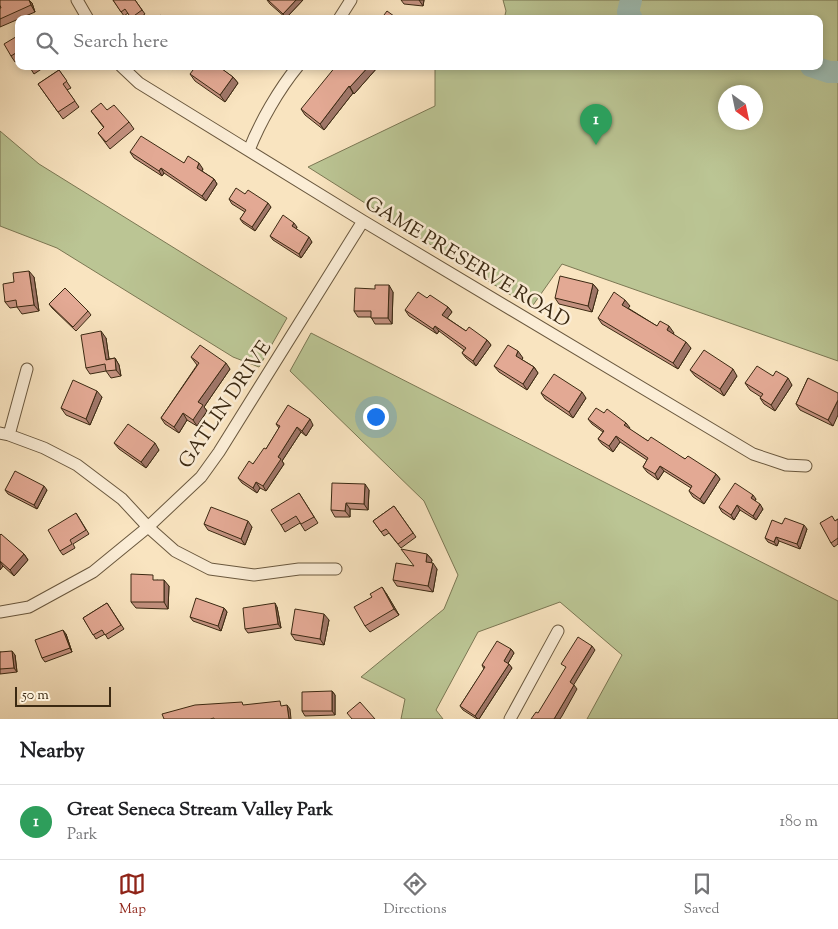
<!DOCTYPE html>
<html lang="en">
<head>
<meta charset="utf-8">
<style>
	:root { --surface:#fff; --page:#f2f2f2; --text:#202124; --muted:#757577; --line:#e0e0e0; --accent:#8f2418 }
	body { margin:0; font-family:"Sorts Mill Goudy",serif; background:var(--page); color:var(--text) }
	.compass { position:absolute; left:718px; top:85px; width:45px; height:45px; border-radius:50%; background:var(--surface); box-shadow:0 2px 8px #0003; rotate:147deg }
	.scale { position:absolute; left:15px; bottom:12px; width:96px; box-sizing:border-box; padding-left:5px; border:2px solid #3b2912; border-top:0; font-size:14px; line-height:18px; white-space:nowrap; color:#3b2912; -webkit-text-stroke:4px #fbedd6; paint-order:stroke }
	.you { position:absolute; left:375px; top:416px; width:18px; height:18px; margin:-12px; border:4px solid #fff; border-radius:50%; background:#1a73e8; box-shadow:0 0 0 8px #1a73e833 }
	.badge { display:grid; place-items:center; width:32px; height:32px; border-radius:50%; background:var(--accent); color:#fff; font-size:16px; font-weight:700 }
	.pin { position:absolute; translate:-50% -41px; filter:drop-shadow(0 1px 2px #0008) }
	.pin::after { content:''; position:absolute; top:26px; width:18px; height:15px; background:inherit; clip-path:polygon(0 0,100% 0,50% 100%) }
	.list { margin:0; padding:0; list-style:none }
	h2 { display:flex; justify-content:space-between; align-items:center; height:65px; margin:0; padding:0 20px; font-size:21px }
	h2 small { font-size:16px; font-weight:400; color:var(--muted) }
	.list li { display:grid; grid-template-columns:32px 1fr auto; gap:15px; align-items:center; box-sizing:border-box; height:75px; padding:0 20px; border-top:1px solid var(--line) }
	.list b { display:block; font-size:19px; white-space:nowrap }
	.list p { margin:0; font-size:16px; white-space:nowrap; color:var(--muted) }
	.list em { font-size:16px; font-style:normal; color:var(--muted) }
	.icon { flex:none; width:28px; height:28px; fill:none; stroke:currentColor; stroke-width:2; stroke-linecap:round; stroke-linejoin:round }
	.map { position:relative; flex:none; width:838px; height:719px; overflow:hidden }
	.search { position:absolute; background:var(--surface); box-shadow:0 2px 8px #0003; left:15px; right:15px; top:15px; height:55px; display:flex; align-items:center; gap:12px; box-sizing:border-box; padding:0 18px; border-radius:10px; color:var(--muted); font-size:19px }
	.sheet { height:140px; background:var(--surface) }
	nav { display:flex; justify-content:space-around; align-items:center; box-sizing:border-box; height:70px; border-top:1px solid var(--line); background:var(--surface); font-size:14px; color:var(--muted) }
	nav a { display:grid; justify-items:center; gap:2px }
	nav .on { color:var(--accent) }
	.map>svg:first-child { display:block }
	.green { fill:#bbc594; stroke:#7b7753; fill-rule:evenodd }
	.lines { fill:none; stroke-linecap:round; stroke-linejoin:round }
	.river { stroke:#9ebeb5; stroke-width:22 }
	.minor-casing { stroke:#6a583e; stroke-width:13 }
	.minor { stroke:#fbedd6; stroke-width:11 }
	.wall { fill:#c3917f; stroke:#3b2912 }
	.shaded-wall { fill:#9f7668; stroke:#3b2912 }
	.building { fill:#e3a994; stroke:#3b2912 }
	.labels { text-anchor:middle; stroke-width:5; stroke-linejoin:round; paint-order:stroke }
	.street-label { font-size:20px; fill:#3b2912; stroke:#fbedd6 }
</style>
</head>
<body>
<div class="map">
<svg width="838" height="719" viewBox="0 0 838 719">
	<rect width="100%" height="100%" fill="#f9e4c0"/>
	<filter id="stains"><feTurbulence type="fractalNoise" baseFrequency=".004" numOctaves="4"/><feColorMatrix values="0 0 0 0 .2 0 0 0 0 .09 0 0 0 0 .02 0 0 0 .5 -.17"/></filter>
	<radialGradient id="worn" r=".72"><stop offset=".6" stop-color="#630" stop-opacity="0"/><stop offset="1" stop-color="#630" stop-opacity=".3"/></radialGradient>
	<path class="green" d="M503 0H838V361L562 264 531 308 308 167 435 106V66H819V19H504L506 11ZM726 92H756V122H726Z
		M0 131 39 164 287 318 259 367 233 357 57 248 0 226Z
		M311 333 838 601V719H587L622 655 560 602 478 632 436 710 443 719H401L405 699 361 677 444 609 458 575 424 501 290 371Z"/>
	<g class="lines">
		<path class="river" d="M631 0 628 12 632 19
			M811 66 829 72H838"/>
		<defs>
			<path id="minor" d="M77 0 88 19
				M339 19 351 0
				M121 66 139 83 363 221 753 454 786 465 806 466
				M249 150C260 122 279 89 298 66
				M0 433 9 435 44 448 77 465 122 499 148 527 175 551 210 569 254 575 299 569H336
				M9 435 27 369
				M0 612 29 607 93 572 148 527 201 477 219 452 363 221
				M510 719 558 631"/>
		</defs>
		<use href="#minor" class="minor-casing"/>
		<use href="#minor" class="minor"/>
	</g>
	<path class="wall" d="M113 0H135L145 14 138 19H132L128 13 124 16Z
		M267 0H303L286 18 270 4Z
		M401 0H424L423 6 404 4Z
		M32 3 35 12 0 27V8Z
		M19 35V60L15 62 11 56Z
		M29 66H46L34 74Z
		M224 68 223 70 233 77 238 83 225 102 195 81 190 74Z
		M377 68 354 94 353 93 324 130 305 115 301 109Z
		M59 70 71 88 67 90 79 107 63 119 38 84Z
		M107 110 129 122 134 129 110 149 98 133 104 128 91 111Z
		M130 152 184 163 203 169 202 171 214 179 217 184 206 201 164 173 162 176 134 158Z
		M245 194 271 207 255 231 243 223 240 219 245 212 232 204 229 199Z
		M297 227 296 229 312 242 301 258 273 240 270 236Z
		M34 277 39 311 22 314 17 307 10 308 5 302 14 282Z
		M593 284 598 290 592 312 559 304 555 298Z
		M393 292 392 324H375L371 317H358L354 311Z
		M427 298 448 307 452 312 447 318 466 331 487 340 491 345 476 366 466 358 462 353 464 350 439 331 437 334 409 316 405 310Z
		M49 304 88 311 91 315 76 331 52 308Z
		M630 306 628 308 657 326 674 333 673 334 691 348 678 369 602 324 598 318Z
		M106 338 109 359 115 358 119 365 121 376 111 378 106 371 90 374 86 368Z
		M191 357 230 369 204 407 207 411 197 426 187 420 179 433 165 424 161 418 197 365Z
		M523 358 521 359 534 367 538 373 527 390 499 372 494 366Z
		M690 370 737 376 724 396 695 376Z
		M773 376 792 385 775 411 764 404 760 398 761 397 750 390 745 383Z
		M808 378 833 426 800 410 796 404Z
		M541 393 586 398 573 418 545 399Z
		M102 397 90 425 66 415 61 408Z
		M604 413 626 423 629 429 648 441 716 474 720 479 704 504 693 497 689 491 691 488 664 471 658 480 647 472 643 467 647 460 620 442 613 452 602 444 598 439 603 432 592 424 588 419Z
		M276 424 313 425 306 436 301 432 282 461 284 464 266 491 260 488 257 493 242 483 238 478 253 464 266 449 279 428Z
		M114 443 159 450 146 468 119 449Z
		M5 490H47L37 509 8 494Z
		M369 490 368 510 350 509V517H335L331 510Z
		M299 493 318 523 305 531 300 523 285 532 281 525Z
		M756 499 755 501 763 509 756 520 740 510 734 520 722 512 719 507Z
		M394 506 416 537 401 548 389 533 384 536 373 521Z
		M76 513 89 534 73 544 75 548 63 555 60 551Z
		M838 519V544L834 547 831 543 835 521Z
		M204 524 252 527 245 545 208 530Z
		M782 524 807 529 800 549 779 541 777 546 768 542 765 538Z
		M0 535 24 554 28 560 14 576 3 566 0 570Z
		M427 554 432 560 431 563 437 569 433 592 397 586 393 580 414 566Z
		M157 580 169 586 168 609 136 608 131 602Z
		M386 593 399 615 370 632 365 626 372 597Z
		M107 603 124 629 108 639 105 634 96 639 83 618Z
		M277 607 281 628 248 633 245 629Z
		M224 608 227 612 221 631 193 621 190 617Z
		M329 620 324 645 295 640 291 634Z
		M66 634 72 652 45 662 42 658Z
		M511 649 514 653 508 663 512 668 479 719H477L463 710 460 706 484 669 482 665Z
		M0 652 15 655 17 672 0 674Z
		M332 691 335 695V715L305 716 302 711Z"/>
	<path class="shaded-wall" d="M29 0 32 3 35 12 31 5Z
		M296 0H303L286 18 283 14Z
		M419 0H424L423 6Z
		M369 66H375L377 68 354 94 350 87Z
		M233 77 238 83 225 102 220 95Z
		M349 86 353 93 324 130 320 124Z
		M199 163 203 169 200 173 197 168Z
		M161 168 164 173 162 176 159 171Z
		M214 179 217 184 206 201 202 196Z
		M268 203 271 207 255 231 252 227Z
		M294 223 297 227 295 231 292 226Z
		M309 237 312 242 301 258 299 254Z
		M29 271 34 277 39 311 34 305Z
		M593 284 598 290 592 312 588 306Z
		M389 285 393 292 392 324 388 318Z
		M625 300 630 306 626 311 622 305Z
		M448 307 452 312 446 320 442 315Z
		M435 326 439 331 437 334 433 329Z
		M669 326 674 333 672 336 667 330Z
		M101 331 106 338 110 366 106 360Z
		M487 340 491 345 476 366 473 361Z
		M686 342 691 348 678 369 673 363Z
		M518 351 523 358 520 362 516 356Z
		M115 358 119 365 121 376 116 370Z
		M226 363 230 369 204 407 207 411 197 426 193 420 198 402Z
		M534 367 538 373 527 390 523 384Z
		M733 369 737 376 724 396 720 389Z
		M788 378 792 385 775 411 771 405Z
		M97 391 102 397 90 425 86 419Z
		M582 392 586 398 573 418 569 412Z
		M838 400V415L833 426 828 420Z
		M183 413 187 420 179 433 174 427Z
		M310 419 313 425 306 436 302 431Z
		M626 423 630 428 628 431 624 425Z
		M297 427 301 432 282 461 284 464 266 491 263 486 278 457Z
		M616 436 620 442 613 452 609 446Z
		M155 443 159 450 146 468 141 462Z
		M660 466 664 471 658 480 655 474Z
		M716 474 720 479 704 504 700 499Z
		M256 482 260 488 257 493 253 488Z
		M365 484 369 490 368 510 364 504Z
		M44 486 47 490 37 509 34 505Z
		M753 495 756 499 754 502 751 498Z
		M346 503 350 509V517L345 511Z
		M760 504 763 509 756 520 753 516Z
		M737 505 740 510 734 520 731 515Z
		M248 521 252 527 245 545 241 539Z
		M804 525 807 529 800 549 797 544Z
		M776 537 779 541 777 546 774 542Z
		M24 554 28 560 14 576 10 570Z
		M427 554 432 560 430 568 426 562Z
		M0 562 3 566 0 570Z
		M433 563 437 569 433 592 428 586Z
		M164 580 169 586 168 609 164 602Z
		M382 587 386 593 399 615 394 609Z
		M275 603 277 607 281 628 278 624Z
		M224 608 227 612 221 631 218 626Z
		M324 614 329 620 324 645 320 639Z
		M63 630 66 634 72 652 70 648Z
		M592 646 595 650 573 686 570 682Z
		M511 649 514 653 507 665 504 661Z
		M12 651 15 655 17 672 14 668Z
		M509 664 512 668 479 719H478L475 716Z
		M574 685 577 689 562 716 560 719H554Z
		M332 691 335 695V715L332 711Z
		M287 705 290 709 291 719H289Z"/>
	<path class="building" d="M0 0H29L31 5 0 19V8H1L0 5Z
		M113 0H135L142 10 131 18 125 9 121 12Z
		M268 0H296L283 14Z
		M387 11 398 19H381Z
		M160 15 165 19H156Z
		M19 35V51L11 56 4 44Z
		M196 66H218L233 77 220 95 190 74Z
		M336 66H369L350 87 349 86 320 124 301 109Z
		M59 70 67 81 63 84 75 101 58 112 38 84Z
		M101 103 107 110 114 105 129 122 106 142 98 133 104 127 91 111Z
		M141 136 184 163 188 156 199 163 197 168 214 179 202 196 161 168 159 171 130 152Z
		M236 188 245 194 248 190 268 203 252 227 240 219 246 210 229 199Z
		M283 215 294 223 292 226 309 237 299 254 270 236Z
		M29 271 34 305 17 307 16 300 5 302 3 284 14 282 13 273Z
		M560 276 593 284 588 306 555 298Z
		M375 285H389L388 318H371V311H354L355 288 375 289Z
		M65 288 88 311 73 327 49 304Z
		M418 292 427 298 430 295 448 307 442 315 466 331 469 327 487 340 473 361 462 353 466 348 435 326 433 329 405 310Z
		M614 292 625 300 622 305 657 326 660 321 669 326 667 330 686 342 673 363 598 318Z
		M101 331 106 360 115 358 116 370 106 371 105 364 86 368 81 335Z
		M200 345 226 363 198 402 203 405 193 420 183 413 174 427 161 418 199 363 191 357Z
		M508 345 518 351 516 356 534 367 523 384 494 366Z
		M704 350 733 369 720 389 690 370Z
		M757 366 773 376 776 371 788 378 771 405 760 398 763 394 745 383Z
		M554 374 582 392 569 412 541 393Z
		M808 378 838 393V400L828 420 796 404Z
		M73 380 97 391 86 419 61 408Z
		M288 405 310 419 302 431 297 427 278 457 281 459 263 486 256 482 253 488 238 478 249 461 253 464 264 448 266 449 280 426 276 424Z
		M596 408 604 413 607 409 626 423 624 425 648 441 651 437 685 459 688 456 716 474 700 499 689 491 692 486 660 466 655 474 643 467 648 458 616 436 609 446 598 439 604 431 588 419Z
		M128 424 155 443 141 462 114 443Z
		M15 471 44 486 34 505 5 490Z
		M332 483 365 484 364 504 346 503 345 511 331 510Z
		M735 483 753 495 751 498 760 504 753 516 737 505 731 515 719 507Z
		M299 493 314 517 301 524 296 516 281 525 271 510Z
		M394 506 413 533 398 544 386 529 381 532 373 521Z
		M211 507 248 521 241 539 204 524Z
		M76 513 86 530 70 540 72 544 60 551 48 530Z
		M832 516 835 521 838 519V538L831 543 820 523Z
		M785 518 804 525 797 544 776 537 774 542 765 538 772 520 782 524Z
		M1 534 24 554 10 570 0 561V535Z
		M401 549 427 554 426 562 433 563 428 586 393 580 396 563 414 566Z
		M131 574 153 575V580H164V602H131Z
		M382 587 394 609 365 626 354 607 372 597 370 594Z
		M196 598 224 608 218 626 190 617Z
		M107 603 121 625 105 635 102 630 93 635 83 618Z
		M275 603 278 624 245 629 243 608Z
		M295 609 324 614 320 639 291 634Z
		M63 630 70 648 42 658 35 640Z
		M578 637 592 646 570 682 574 685 554 719H531L536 712 538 713 566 667 561 664Z
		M497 641 511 649 504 661 509 664 475 716 460 706 485 667 482 665Z
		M12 651 14 668 0 669V652Z
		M332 691V711H302V692Z
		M280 701 281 706 287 705 289 719H214V718L210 719H164L162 714 195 705 242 702 243 705Z
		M360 702 375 719H352L347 713Z"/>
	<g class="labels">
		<g class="street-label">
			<text transform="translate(468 261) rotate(31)" y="7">GAME PRESERVE ROAD</text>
			<text transform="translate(224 404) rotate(-56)" y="7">GATLIN DRIVE</text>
		</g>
	</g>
	<rect width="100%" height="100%" filter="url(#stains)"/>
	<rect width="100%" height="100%" fill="url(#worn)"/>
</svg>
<svg class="compass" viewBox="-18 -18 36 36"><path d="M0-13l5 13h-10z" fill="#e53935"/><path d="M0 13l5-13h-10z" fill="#757577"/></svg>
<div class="scale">50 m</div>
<div class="you"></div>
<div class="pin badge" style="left:596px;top:145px;background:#2e9e5b">1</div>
<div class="search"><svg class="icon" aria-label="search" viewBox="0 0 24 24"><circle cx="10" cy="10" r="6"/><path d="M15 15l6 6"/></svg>Search here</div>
</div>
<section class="sheet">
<h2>Nearby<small></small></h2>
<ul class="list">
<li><span class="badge" style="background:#2e9e5b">1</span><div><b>Great Seneca Stream Valley Park</b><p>Park</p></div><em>180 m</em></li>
</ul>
</section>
<nav>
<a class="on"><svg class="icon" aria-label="map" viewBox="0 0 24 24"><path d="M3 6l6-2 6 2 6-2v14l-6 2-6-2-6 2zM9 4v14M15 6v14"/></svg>Map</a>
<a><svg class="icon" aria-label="directions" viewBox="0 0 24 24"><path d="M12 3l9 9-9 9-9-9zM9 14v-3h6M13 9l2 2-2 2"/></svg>Directions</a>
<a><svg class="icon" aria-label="saved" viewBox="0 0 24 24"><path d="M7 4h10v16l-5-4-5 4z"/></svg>Saved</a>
</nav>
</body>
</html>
